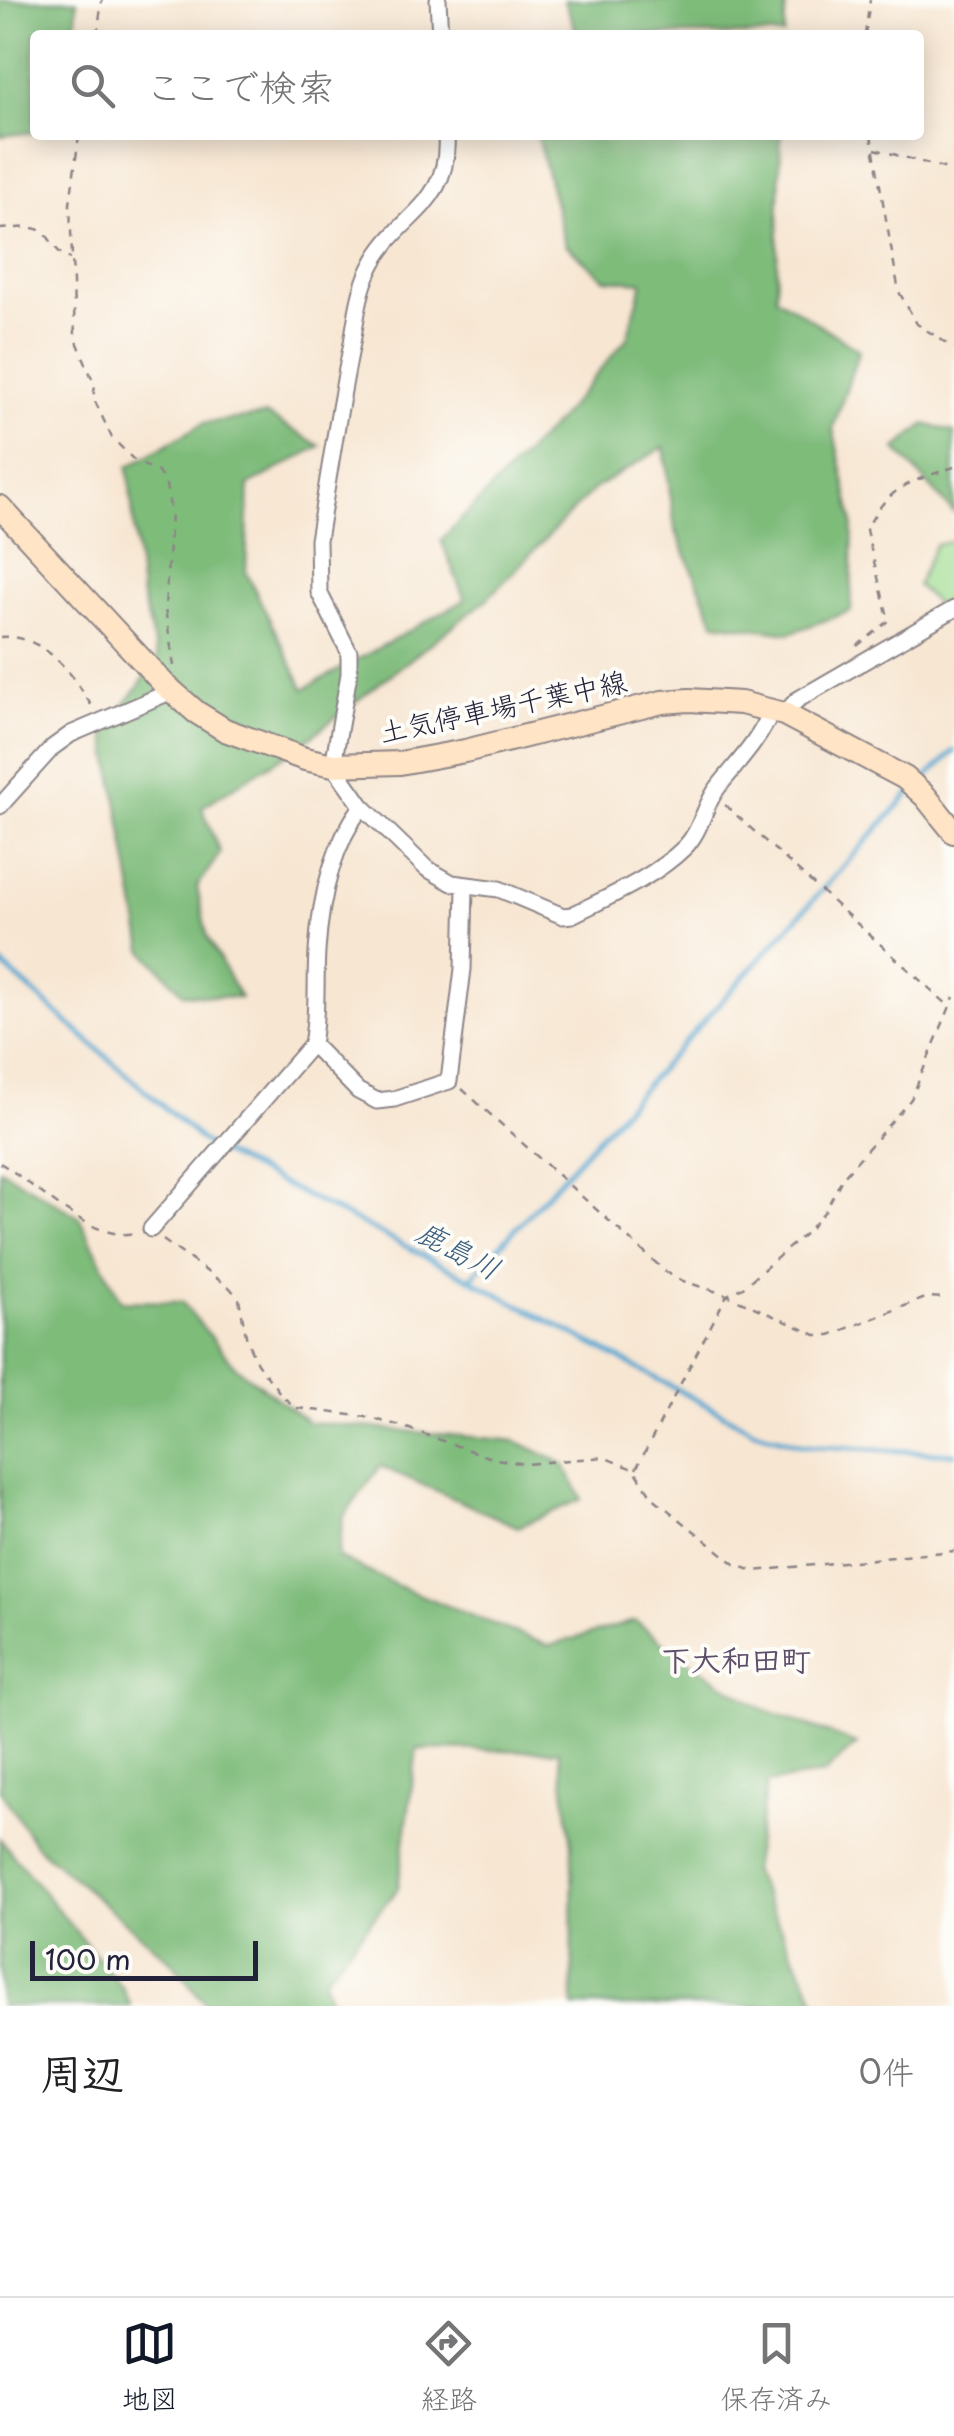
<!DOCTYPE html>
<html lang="ja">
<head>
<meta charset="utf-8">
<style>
	:root { --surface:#fff; --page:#f2f2f2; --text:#202124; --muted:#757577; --line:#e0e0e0; --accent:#111827 }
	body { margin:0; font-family:"Playpen Sans","Klee One",sans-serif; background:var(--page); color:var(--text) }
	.scale { position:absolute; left:30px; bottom:25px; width:228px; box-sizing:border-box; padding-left:10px; border:5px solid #22223b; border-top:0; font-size:28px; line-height:35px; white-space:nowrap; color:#22223b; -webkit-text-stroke:8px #fdfcf7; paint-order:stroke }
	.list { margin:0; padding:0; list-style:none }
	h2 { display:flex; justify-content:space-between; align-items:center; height:130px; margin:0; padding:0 40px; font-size:42px }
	h2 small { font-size:32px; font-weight:400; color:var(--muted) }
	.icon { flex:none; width:55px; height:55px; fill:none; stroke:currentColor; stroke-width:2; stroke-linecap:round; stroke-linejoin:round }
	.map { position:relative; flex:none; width:954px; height:2006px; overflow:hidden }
	.search { position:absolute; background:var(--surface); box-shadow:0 5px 25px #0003; left:30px; right:30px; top:30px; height:110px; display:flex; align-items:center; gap:25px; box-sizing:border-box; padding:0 35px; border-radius:10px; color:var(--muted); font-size:38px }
	.sheet { height:290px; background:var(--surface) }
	nav { display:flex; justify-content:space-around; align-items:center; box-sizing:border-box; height:140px; border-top:2px solid var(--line); background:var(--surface); font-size:28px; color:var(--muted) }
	nav a { display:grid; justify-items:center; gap:5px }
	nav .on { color:var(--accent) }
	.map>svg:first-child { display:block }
	.green { fill:#9edc90; stroke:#607f66; stroke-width:2.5 }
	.forest { fill:#7ebc7a; stroke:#506f5a; stroke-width:2.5 }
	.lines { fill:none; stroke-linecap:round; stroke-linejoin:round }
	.stream { stroke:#55a5cf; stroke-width:5 }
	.street-casing { stroke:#8c8486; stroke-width:19 }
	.secondary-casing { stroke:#8c8486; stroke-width:26 }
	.path { stroke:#8c8486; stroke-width:2.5; stroke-dasharray:8 8; stroke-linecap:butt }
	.street { stroke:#fff; stroke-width:15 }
	.secondary { stroke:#ffe4c6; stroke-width:22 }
	.labels { text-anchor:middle; stroke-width:8; stroke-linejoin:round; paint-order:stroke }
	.street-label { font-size:28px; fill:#22223b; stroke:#fdfcf7 }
	.water-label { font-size:30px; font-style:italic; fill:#395d7e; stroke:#fdfcf7 }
	.neighbourhood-label { font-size:30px; font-weight:bold; fill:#5e4e6c; stroke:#fdfcf7 }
</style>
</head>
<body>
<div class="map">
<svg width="954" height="2006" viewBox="0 0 954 2006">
	<rect width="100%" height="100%" fill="#fdfcf7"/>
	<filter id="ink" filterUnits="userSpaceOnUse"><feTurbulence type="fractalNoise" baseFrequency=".01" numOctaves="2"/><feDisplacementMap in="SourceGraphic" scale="20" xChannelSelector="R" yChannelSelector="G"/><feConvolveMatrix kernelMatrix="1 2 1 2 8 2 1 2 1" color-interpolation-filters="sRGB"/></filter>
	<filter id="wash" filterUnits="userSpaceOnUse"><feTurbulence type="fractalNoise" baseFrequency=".0048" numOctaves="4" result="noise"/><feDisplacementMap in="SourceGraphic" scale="40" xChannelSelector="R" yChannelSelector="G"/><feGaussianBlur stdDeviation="2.25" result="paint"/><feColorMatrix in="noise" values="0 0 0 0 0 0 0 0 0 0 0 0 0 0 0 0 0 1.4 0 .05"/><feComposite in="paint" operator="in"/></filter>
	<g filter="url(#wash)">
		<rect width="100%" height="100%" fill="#f7e6d2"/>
		<path class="green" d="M954 541V603L941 609 917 585 935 545Z"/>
		<path class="forest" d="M0 0H77L76 35H35V132L0 136Z
			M564 0H786L784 35H571L576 30Z
			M537 135H781L776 297 859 350 833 428 853 522 851 611 790 633 715 623 675 529 664 447 594 489 485 601 299 746 202 807 220 853 197 887 207 936 240 998 184 994 143 950 105 731 158 660 141 594 128 467 204 423 267 415 320 446 249 485 246 572 304 689 465 600 441 540 560 418 627 338 643 282 605 279 565 244Z
			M925 424 954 432V513L896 449Z
			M0 1169 79 1217 121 1301 182 1302 236 1367 308 1422 516 1441 564 1464 582 1499 518 1527 380 1466 343 1518 338 1557 400 1587 549 1646 635 1621 685 1659 761 1708 857 1744 824 1774 767 1783 752 1870 819 2006H573L572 1845 559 1751 417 1749 398 1888 323 1980 332 2006H207L173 1963 36 1846 0 1790Z
			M0 1839 124 1990 131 2006H0Z"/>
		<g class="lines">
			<path class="stream" d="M919 785 954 751
				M0 963 208 1146 470 1279 755 1431 804 1445 954 1454
				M470 1279 911 792"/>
		</g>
	</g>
	<g filter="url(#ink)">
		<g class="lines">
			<defs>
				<path id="street" d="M438 0 440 35
					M446 135C451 208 396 214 370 269 359 291 356 319 352 343 339 408 329 474 318 540L319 592 349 652V674L333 765 362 806 426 868 452 883 499 889 563 916 572 915C610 896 655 877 685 847 702 830 704 804 719 786 739 761 759 741 772 710
					M784 714 797 700 954 609
					M0 806 53 747 71 734 172 691
					M312 1044 358 1091 377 1101 394 1099 449 1081 463 969 465 887
					M151 1229 312 1044C318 1013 315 983 317 952 320 901 331 848 362 806"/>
				<path id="secondary" d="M0 507 164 684 196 712 225 730 305 759 333 765 400 763 465 751 662 702 689 700 741 703 784 714 905 778 925 796 954 832"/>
			</defs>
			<use href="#street" class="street-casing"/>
			<use href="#secondary" class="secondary-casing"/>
			<path class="path" d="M97 35 102 0
				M865 35 870 0
				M79 135 70 204 75 336 95 386 93 397 112 438 135 461 158 472 166 485 171 512 165 609 174 666
				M871 135 899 292 917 324 954 348
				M875 149 954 171
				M0 229C14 229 38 223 47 236 55 246 57 253 70 259
				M0 637C43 633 73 673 92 707
				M857 646 889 621 866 530C888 486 910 482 954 467
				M725 805 949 1006
				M462 1089 665 1271 683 1281 727 1295 816 1335H830L928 1297 945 1298
				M0 1163C35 1184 93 1243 134 1233
				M163 1240 230 1288 239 1299 247 1341 257 1363 283 1397 297 1408 366 1417 401 1426 491 1458 525 1464 603 1457 635 1470 652 1497 735 1564 753 1571 954 1551
				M636 1469 727 1295 743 1287 806 1233 825 1211 843 1177 911 1099 954 997"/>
			<use href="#street" class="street"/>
			<use href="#secondary" class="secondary"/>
		</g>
	</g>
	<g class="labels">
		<g class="street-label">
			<text transform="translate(503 707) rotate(-12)" y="10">土気停車場千葉中線</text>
		</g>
		<g class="water-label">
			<text transform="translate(458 1251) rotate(28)" y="10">鹿島川</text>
		</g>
		<g class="neighbourhood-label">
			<text x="736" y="1671">下大和田町</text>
		</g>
	</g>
</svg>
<div class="scale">100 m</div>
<div class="search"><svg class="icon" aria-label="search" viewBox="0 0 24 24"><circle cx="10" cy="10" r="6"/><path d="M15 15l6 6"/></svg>ここで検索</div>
</div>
<section class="sheet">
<h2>周辺<small>0件</small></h2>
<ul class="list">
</ul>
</section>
<nav>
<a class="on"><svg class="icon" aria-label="map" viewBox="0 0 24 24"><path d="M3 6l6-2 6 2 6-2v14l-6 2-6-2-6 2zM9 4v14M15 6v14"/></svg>地図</a>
<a><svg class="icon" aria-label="directions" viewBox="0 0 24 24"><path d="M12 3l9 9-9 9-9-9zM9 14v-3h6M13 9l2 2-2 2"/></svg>経路</a>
<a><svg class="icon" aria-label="saved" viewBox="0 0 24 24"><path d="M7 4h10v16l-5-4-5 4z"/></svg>保存済み</a>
</nav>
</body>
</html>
